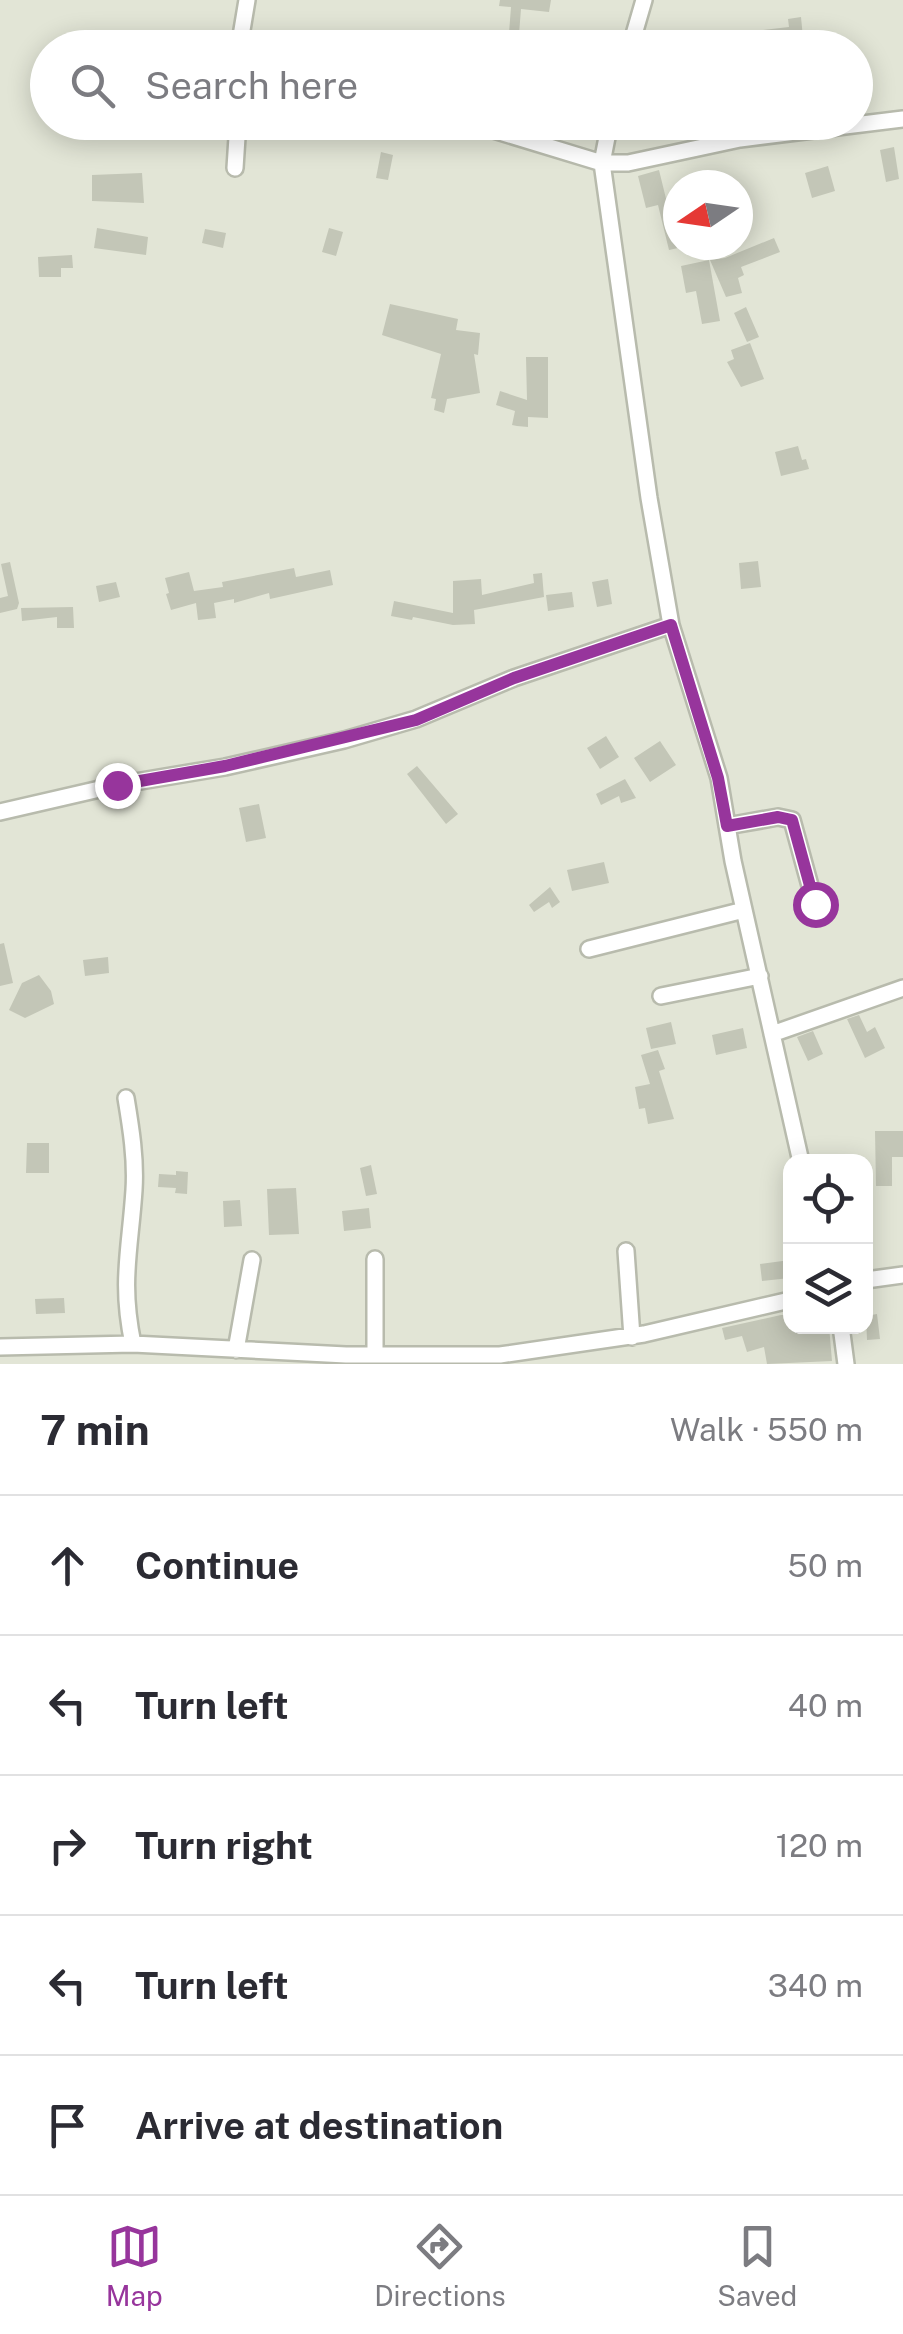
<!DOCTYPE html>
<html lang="en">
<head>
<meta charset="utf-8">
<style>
	:root { --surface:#fff; --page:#f2f2f3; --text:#2b2b33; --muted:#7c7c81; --line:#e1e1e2; --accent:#97359c }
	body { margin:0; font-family:"Public Sans",sans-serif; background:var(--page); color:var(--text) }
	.controls { position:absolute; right:30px; bottom:30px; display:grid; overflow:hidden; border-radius:20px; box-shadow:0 5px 25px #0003 }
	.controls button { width:90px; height:90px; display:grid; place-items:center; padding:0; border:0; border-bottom:2px solid var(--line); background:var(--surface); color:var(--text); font:50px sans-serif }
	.compass { position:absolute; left:663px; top:170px; width:90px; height:90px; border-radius:50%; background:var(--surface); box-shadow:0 5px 25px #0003; rotate:257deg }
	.stop { position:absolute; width:30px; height:30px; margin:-22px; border:8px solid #97359c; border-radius:50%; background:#fff }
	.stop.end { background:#97359c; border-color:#fff; box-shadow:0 2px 10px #0008 }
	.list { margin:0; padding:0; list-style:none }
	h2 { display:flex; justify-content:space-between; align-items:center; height:130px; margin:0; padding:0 40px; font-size:42px }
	h2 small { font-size:32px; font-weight:400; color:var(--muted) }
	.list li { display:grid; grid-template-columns:65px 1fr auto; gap:30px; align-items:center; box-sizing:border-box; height:140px; padding:0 40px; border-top:2px solid var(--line) }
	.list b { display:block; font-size:38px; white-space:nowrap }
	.list em { font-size:32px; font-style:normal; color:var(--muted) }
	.icon { flex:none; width:55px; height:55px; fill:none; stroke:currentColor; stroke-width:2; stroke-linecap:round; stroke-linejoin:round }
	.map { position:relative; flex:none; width:903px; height:1364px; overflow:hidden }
	.search { position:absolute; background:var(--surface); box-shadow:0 5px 25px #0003; left:30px; right:30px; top:30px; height:110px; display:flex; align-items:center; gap:25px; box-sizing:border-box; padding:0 35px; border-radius:55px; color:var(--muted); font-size:38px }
	.sheet { height:830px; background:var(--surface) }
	nav { display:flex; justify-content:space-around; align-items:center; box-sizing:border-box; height:140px; border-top:2px solid var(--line); background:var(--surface); font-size:28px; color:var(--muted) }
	nav a { display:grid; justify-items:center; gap:5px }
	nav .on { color:var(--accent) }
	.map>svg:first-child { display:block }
	.building { fill:#c3c6b7 }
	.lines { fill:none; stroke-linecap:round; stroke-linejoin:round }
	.minor-casing { stroke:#b8bbad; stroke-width:20 }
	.minor { stroke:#fff; stroke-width:15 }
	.route { stroke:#97359c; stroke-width:12 }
</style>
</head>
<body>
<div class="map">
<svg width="903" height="1364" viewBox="0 0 903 1364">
	<rect width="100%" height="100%" fill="#e2e5d6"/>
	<path class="building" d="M500 0H551L549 12 521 9 519 34 509 33 511 7 499 6Z
		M801 17 804 48H765L763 30 789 27 788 19Z
		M894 147 899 179 886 182 880 150Z
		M381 152 393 155 388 180 376 178Z
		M828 166 835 191 812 198 805 173Z
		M659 170 670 215 675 213 678 226V248L669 250 658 205 646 208 638 176Z
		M142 173 144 203 92 201V175Z
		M97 228 148 237 146 255 94 248Z
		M329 228 343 232 336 256 322 252Z
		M205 229 226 233 223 248 202 243Z
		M774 238 780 252 741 267 744 275 738 278 742 293 726 297 710 260 725 258Z
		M72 255 73 268H61V277H39L38 257Z
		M709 260 720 321 702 324 696 291 686 293 681 266Z
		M390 304 458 319 456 330 480 333 478 355 474 354 480 393 447 399 444 413 434 410 436 399 431 398 441 354 382 335Z
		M746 307 759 337 747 342 734 313Z
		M750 343 764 379 741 387 727 362 734 359 731 350Z
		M526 357H548V418L528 417V427L517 426 512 425 515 411 496 405 500 391 527 400Z
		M798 446 802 460 806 459 809 469 781 476 775 452Z
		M758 561 761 587 741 589 739 563Z
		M10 562 19 603 17 609 0 613V598L8 596 1 564Z
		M294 568 296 577 330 570 333 585 270 599 269 593 234 603V599L214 603 216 618 198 620 196 603 171 610 166 594 169 593 165 578 189 572 194 591 223 587 222 582Z
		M542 573 544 597 474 610 475 624 453 625 413 617 412 620 391 616 394 601 453 613V581L481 579 482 595 534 583 533 574Z
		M608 579 612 604 597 607 592 582Z
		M116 582 120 597 99 602 96 586Z
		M572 592 574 607 548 611 546 595Z
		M73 607 74 628H57V617L22 621 21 608Z
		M606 736 619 757 600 769 587 748Z
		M660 741 676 765 650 782 634 758Z
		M417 766 458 814 446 824 407 774Z
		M625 779 636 798 621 803 619 796 601 805 596 794Z
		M259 804 266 838 246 842 239 808Z
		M604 862 609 883 572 891 567 870Z
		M550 887 560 902 552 908 549 902 534 912 529 905Z
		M4 943 13 983 0 986V944Z
		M108 957 109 973 85 976 83 960Z
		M39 975 51 991 54 1004 25 1018 9 1010 22 983Z
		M859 1015 867 1032 875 1027 885 1048 865 1058 847 1019Z
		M671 1022 676 1044 651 1049 646 1028Z
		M743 1028 747 1048 716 1055 712 1035Z
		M813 1031 823 1054 808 1061 797 1037Z
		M658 1050 665 1069 659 1071 674 1119 648 1124 645 1108 639 1109 635 1087 650 1084 641 1055Z
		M875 1131H903V1157H892V1186H876Z
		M27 1143H49V1173H26Z
		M371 1165 377 1194 366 1196 360 1168Z
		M176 1171 188 1172 187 1194 175 1193 176 1188 158 1187 159 1174 176 1175Z
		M296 1188 299 1234 269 1235 267 1189Z
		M240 1200 242 1226 224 1227 223 1201Z
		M369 1208 371 1228 344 1231 342 1211Z
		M790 1260V1278L762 1281 760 1264Z
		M64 1298 65 1313 36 1314 35 1299Z
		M877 1314 880 1339 867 1340 866 1316Z
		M781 1315H790V1326H829L832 1361 767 1364 764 1347 747 1352 742 1336 725 1340 722 1328Z"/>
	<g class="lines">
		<defs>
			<path id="minor" d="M239 48 247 0
				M630 48 644 0
				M467 122 602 163H628L740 139 903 119
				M610 122 602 163 649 498 671 625 719 778 733 861 801 1162
				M235 168 238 122
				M0 812 117 785 225 767 344 740 416 719 514 678 671 625
				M727 826 778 817 792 820 815 904
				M589 949 744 910
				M661 996 760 976
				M772 1034 903 988
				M126 1098C131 1128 136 1159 134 1190 130 1251 120 1282 133 1344
				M626 1251 632 1337
				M866 1280 903 1275
				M841 1326 846 1364
				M0 1347 133 1344 346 1355H500L644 1334 790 1300
				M236 1350 252 1260
				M375 1355V1259"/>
		</defs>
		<use href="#minor" class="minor-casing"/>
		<use href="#minor" class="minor"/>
	</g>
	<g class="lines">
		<path class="route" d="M117 785 225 766 416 720 514 678 671 625 718 778 727 826 778 817 792 820 815 904"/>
	</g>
</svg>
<div class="controls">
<button><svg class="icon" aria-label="locate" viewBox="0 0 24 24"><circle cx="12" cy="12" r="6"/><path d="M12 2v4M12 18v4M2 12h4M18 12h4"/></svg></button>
<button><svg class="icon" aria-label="layers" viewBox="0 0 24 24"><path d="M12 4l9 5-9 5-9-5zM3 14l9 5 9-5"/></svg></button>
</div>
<svg class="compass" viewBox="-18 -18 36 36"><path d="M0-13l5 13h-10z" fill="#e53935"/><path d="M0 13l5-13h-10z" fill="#7c7c81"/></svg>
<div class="stop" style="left:815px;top:904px"></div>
<div class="stop end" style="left:117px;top:785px"></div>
<div class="search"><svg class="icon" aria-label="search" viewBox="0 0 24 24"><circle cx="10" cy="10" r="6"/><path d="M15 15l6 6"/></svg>Search here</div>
</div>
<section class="sheet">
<h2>7 min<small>Walk · 550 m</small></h2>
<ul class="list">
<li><svg class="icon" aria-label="ahead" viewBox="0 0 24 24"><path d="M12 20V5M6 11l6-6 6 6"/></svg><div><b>Continue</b></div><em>50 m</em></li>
<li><svg class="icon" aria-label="left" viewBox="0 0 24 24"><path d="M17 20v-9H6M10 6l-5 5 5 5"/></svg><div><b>Turn left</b></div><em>40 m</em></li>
<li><svg class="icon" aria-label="right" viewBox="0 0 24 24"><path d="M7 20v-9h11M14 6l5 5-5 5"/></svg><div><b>Turn right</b></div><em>120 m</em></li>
<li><svg class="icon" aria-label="left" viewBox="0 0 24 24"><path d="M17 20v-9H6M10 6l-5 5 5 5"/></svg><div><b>Turn left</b></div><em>340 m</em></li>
<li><svg class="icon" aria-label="arrive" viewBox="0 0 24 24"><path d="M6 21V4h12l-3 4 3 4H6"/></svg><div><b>Arrive at destination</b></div></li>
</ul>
</section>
<nav>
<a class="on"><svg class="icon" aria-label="map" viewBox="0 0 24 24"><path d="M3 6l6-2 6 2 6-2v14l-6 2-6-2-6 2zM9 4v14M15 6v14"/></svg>Map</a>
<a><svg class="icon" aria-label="directions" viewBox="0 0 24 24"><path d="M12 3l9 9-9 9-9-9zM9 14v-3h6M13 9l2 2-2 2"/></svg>Directions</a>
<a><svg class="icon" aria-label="saved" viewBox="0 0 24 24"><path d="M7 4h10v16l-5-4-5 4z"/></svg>Saved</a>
</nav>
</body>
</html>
